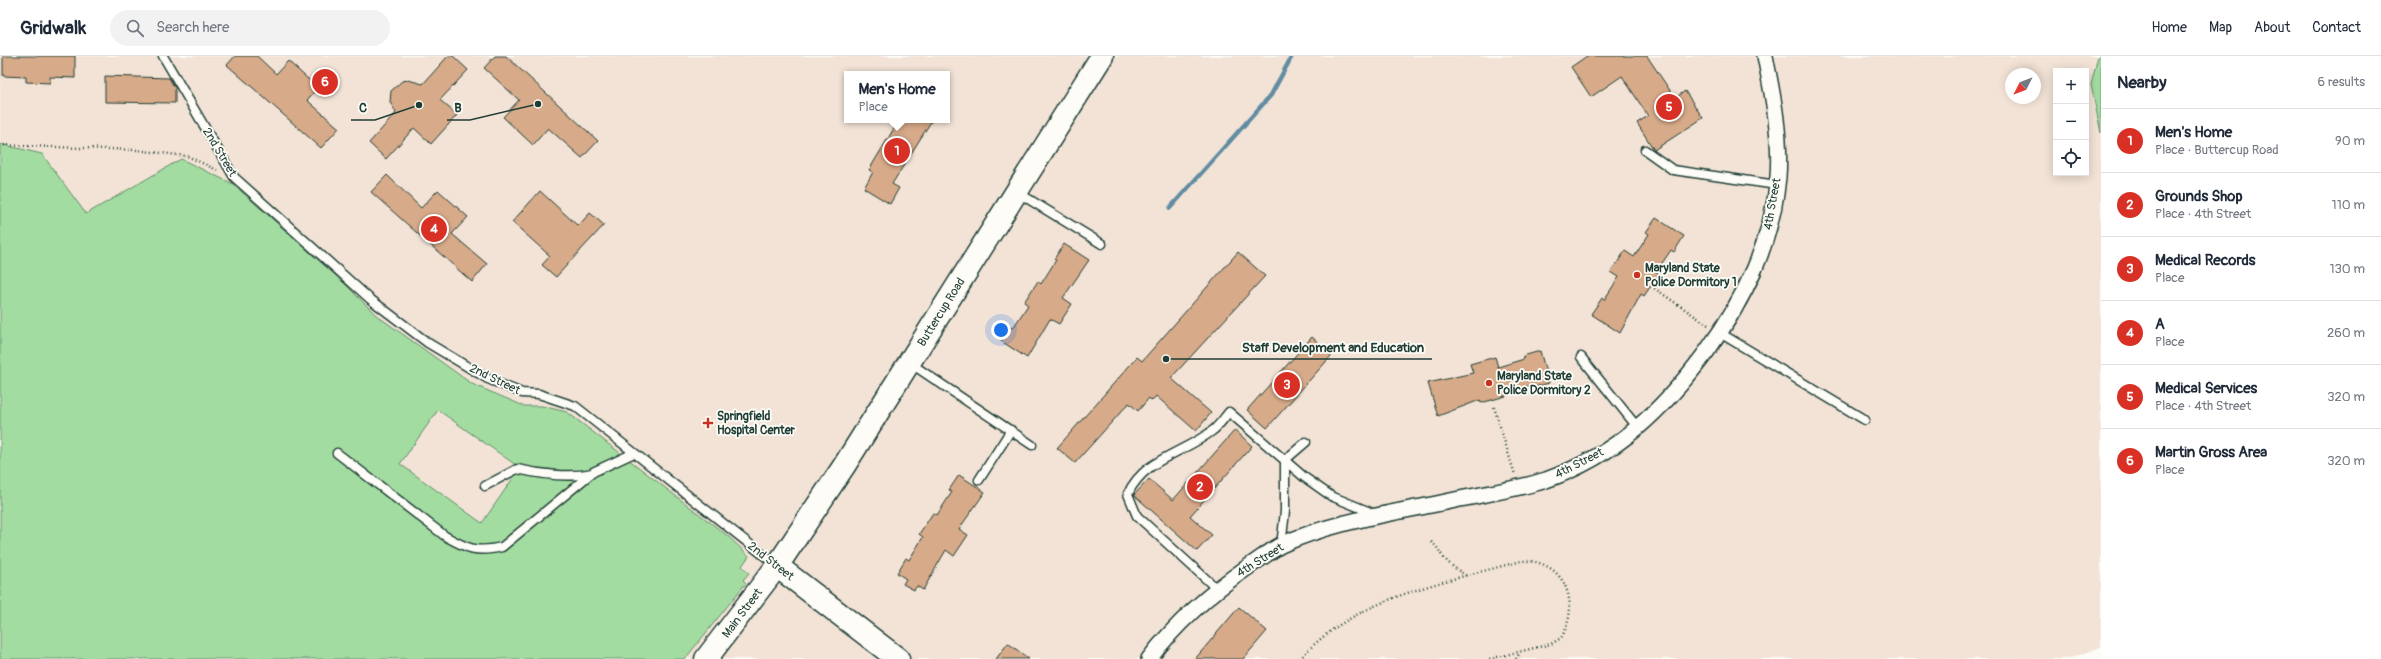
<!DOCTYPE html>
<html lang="en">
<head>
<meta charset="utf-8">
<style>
	:root { --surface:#fff; --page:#f2f2f3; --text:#1f2937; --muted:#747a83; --line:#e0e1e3; --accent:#d93025 }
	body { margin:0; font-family:Pangolin,sans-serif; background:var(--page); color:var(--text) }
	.controls { position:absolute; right:12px; top:12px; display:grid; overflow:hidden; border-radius:0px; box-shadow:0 2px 10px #0003 }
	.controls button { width:36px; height:36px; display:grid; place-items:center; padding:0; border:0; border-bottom:1px solid var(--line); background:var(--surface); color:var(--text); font:20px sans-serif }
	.compass { position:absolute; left:2005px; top:12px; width:36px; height:36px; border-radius:50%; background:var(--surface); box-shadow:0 2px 10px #0003; rotate:228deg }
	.you { position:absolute; left:1001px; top:274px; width:14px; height:14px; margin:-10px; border:3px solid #fff; border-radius:50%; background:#1a73e8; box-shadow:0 0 0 6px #1a73e833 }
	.badge { display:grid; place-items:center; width:26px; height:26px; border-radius:50%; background:var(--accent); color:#fff; font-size:13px; font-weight:700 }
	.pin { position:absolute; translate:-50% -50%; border:2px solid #fff; box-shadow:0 1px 4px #0006 }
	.popup { position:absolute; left:844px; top:15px; width:106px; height:52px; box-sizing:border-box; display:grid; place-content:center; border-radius:0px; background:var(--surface); filter:drop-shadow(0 1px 3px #0005); font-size:13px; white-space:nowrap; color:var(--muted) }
	.popup b { font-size:15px; color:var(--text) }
	.popup::after { content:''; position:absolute; left:50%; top:100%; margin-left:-8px; border:8px solid transparent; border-top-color:var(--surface) }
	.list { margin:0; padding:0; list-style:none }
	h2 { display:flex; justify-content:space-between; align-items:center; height:52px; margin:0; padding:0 16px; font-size:17px }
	h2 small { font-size:13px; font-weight:400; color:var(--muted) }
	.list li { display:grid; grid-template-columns:26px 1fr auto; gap:12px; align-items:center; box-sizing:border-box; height:64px; padding:0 16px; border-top:1px solid var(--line) }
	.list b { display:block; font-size:15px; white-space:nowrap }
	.list p { margin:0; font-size:13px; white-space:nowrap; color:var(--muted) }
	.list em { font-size:13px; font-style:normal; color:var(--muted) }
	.icon { flex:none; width:22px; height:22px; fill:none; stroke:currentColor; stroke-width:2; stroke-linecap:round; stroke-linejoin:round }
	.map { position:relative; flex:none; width:2101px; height:603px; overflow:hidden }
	header { display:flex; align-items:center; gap:24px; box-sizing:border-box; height:56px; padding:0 20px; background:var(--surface); border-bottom:1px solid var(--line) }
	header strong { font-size:19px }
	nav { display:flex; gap:22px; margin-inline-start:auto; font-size:14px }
	.search { width:280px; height:36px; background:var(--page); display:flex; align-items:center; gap:10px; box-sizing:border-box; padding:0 14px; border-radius:22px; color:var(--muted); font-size:15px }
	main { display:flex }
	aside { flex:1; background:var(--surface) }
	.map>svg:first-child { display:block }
	.built { fill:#f2e3d6; fill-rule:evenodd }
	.green { fill:#a3dca1; stroke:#618c6a; fill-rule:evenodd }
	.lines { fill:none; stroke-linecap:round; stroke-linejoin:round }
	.stream { stroke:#628ca2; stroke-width:4.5 }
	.building { fill:#d7aa89; stroke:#1f3d34 }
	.lane-casing { stroke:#1f3d34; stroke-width:11 }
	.street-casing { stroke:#1f3d34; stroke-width:18 }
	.secondary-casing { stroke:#1f3d34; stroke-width:25 }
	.path { stroke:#1f3d34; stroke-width:2.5; stroke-dasharray:1 3; stroke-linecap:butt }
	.lane { stroke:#fdfcf7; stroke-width:8 }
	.street { stroke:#fdfcf7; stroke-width:15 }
	.secondary { stroke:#fdfcf7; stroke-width:22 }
	.poi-dot { fill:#c8321e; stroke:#fdfcf7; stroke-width:1.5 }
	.labels { text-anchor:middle; stroke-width:3.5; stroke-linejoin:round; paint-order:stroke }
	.street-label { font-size:12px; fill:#1f3d34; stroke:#fdfcf7 }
	.poi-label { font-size:12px; font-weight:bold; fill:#1f3d34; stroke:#fdfcf7; text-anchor:start }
	.leader { fill:none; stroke:#1f3d34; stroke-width:1.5 }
	.callout-dot { fill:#1f3d34; stroke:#fdfcf7; stroke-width:1.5 }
	.callout-label { font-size:13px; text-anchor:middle; font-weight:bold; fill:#1f3d34; stroke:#fdfcf7; stroke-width:3.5; stroke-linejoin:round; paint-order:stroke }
</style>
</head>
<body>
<header>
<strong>Gridwalk</strong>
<div class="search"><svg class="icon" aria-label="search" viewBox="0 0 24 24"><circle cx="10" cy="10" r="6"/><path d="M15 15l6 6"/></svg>Search here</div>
<nav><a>Home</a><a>Map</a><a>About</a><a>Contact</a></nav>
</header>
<main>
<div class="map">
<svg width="2101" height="603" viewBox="0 0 2101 603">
	<rect width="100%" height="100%" fill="#fdfcf7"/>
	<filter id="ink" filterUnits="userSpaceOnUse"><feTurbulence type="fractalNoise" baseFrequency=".025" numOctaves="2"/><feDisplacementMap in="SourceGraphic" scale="8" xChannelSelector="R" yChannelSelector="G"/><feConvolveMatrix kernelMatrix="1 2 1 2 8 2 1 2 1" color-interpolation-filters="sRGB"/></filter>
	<g filter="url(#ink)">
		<path class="built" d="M0 0H2098L2091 29 2101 77V591L2068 603H0ZM2056 15H2086V117H2056ZM847 18H947V64H847ZM2011 18H2035V42H2011Z"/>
		<path class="green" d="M2098 0H2101V77L2091 29Z
			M0 88 42 98 86 158 181 103 233 128 343 226 376 259 472 328 524 350H542L567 356 729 481 749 500 742 510 749 517 743 524 746 527 685 603H0ZM438 354 520 412 482 467 400 408Z"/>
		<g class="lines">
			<path class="stream" d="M1170 152 1271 39 1292 0"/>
		</g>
		<path class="building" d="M3 0H75V22L50 21V27L26 26V21L3 20Z
			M235 0H257L276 18 288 5 318 32 307 44 339 72 321 92 227 9Z
			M448 0H453L468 14 440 44 457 59 431 88 414 72 386 103 369 87 396 57 390 46 391 35 402 25 408 24 423 28Z
			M495 0H506L598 85 582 102 548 72 533 89 503 61 519 44 484 12Z
			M1587 0H1647L1675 42 1685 35 1703 62 1654 94 1637 67 1648 60 1622 20 1591 41 1571 11Z
			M105 20 169 22 175 32V47L105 46Z
			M899 64H932L892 128 899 132 890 148 864 132 873 116 869 114Z
			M387 119 421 152 438 134 468 161 452 178 487 208 472 226 371 136Z
			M540 135 578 170 590 157 604 169 556 221 542 209 550 200 512 166Z
			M1656 162 1684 180 1674 196 1671 194 1656 216 1659 218 1644 240 1641 238 1620 277 1591 258 1602 242 1604 244 1619 221 1611 216 1625 195 1634 201 1649 178 1646 176Z
			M1064 188 1089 204 1063 242 1072 248 1059 268 1050 263 1027 302 1001 285 1010 271 1013 272 1028 249 1024 246 1038 225 1041 228 1056 204 1054 203Z
			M1238 196 1265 220 1171 322 1211 357 1196 375 1156 340 1152 345 1149 342 1138 355 1129 347 1075 407 1057 392 1137 301 1142 305Z
			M1312 281 1332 299 1267 372 1247 354Z
			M1540 295 1549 327 1532 332 1531 329 1506 337V340L1481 347 1480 344 1438 360 1428 327 1473 317 1470 308 1495 301 1498 311 1524 303 1523 300Z
			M1235 374 1252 390 1190 460 1212 479 1197 495 1134 439 1149 423 1173 444Z
			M959 419 985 436 959 473 968 479 954 500 946 494 923 534 917 530 914 534 903 528 906 523 897 517 906 502 909 504 923 481 919 478 933 457 937 459 952 436 949 434Z
			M1239 551 1267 575 1243 603H1195Z
			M1008 587 1029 603H996Z"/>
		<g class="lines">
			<defs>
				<path id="lane" d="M163 0 234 121 370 243 428 287 488 323 522 337 539 338 575 350 776 509
					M1645 94 1673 114 1777 129
					M1017 136 1102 188
					M1720 277 1865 364
					M1581 301 1638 372
					M910 307 1032 389
					M337 397 445 480C468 493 476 497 502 491L593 416 634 397
					M979 424 1011 374
					M485 430 517 413C539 418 570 422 592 417
					M1281 490 1285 455V404L1306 386
					M1217 533 1137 460 1128 438C1143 403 1184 397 1212 375 1219 370 1224 362 1229 356L1304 421 1331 440 1375 458"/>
				<path id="street" d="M1149 603C1177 566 1210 537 1248 511 1259 504 1270 495 1281 489 1335 464 1402 456 1460 443 1489 437 1518 433 1546 424 1617 399 1663 354 1707 295 1745 242 1772 187 1778 121 1781 80 1773 40 1765 0"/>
				<path id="secondary" d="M777 510 898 603
					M706 603 777 510 844 410 1102 0"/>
			</defs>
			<use href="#lane" class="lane-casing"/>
			<use href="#street" class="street-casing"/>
			<use href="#secondary" class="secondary-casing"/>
			<path class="path" d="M0 89 136 94 187 100 217 114
				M1651 230 1708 269
				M1494 351 1515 419
				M1431 486C1438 491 1439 495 1443 501 1450 509 1457 514 1467 520
				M1300 603C1354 541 1446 526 1521 505 1564 502 1582 548 1561 582L1551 588 1489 603
				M1516 603 1520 596"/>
			<use href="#lane" class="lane"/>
			<use href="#street" class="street"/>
			<use href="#secondary" class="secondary"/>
		</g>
	</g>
	<g class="poi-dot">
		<circle cx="1637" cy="219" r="4"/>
		<circle cx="1489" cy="327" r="4"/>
		<path d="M706 361h4v4h4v4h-4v4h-4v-4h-4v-4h4z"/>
	</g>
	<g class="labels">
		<g class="street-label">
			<text transform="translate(220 96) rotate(59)" y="4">2nd Street</text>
			<text transform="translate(1772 148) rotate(-80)" y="4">4th Street</text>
			<text transform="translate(941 256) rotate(-58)" y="4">Buttercup Road</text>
			<text transform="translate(495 323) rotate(26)" y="4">2nd Street</text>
			<text transform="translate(1579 407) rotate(-27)" y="4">4th Street</text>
			<text transform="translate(1260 504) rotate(-32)" y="4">4th Street</text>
			<text transform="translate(771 505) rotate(38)" y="4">2nd Street</text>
			<text transform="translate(742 557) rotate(-53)" y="4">Main Street</text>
		</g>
		<g class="poi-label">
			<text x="1645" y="216">Maryland State<tspan x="1645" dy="14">Police Dormitory 1</tspan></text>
			<text x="1497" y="324">Maryland State<tspan x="1497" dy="14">Police Dormitory 2</tspan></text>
			<text x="717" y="364">Springfield<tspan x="717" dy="14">Hospital Center</tspan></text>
		</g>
	</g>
	<path class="leader" d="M419 49L375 64H351M538 48L470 64H447M1166 303L1234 303H1432"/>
	<g class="callout-dot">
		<circle cx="419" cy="49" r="4"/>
		<circle cx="538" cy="48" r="4"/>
		<circle cx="1166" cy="303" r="4"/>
	</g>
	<g class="callout-label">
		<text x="363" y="56">C</text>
		<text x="458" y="56">B</text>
		<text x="1333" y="296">Staff Development and Education</text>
	</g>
</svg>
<div class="controls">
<button>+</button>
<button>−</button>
<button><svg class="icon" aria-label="locate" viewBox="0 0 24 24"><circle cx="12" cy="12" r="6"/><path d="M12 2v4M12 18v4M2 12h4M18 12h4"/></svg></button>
</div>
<svg class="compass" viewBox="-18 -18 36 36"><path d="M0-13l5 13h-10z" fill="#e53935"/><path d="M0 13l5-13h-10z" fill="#747a83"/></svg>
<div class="you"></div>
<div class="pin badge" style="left:897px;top:95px">1</div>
<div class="popup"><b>Men's Home</b>Place</div>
<div class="pin badge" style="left:1200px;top:431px">2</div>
<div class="pin badge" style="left:1287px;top:329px">3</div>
<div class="pin badge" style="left:434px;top:173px">4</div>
<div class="pin badge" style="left:1669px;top:51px">5</div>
<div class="pin badge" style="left:325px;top:26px">6</div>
</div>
<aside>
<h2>Nearby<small>6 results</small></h2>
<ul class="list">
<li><span class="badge">1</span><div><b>Men's Home</b><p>Place · Buttercup Road</p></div><em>90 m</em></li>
<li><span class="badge">2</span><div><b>Grounds Shop</b><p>Place · 4th Street</p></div><em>110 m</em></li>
<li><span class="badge">3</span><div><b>Medical Records</b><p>Place</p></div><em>130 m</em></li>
<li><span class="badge">4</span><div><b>A</b><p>Place</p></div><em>260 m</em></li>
<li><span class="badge">5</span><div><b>Medical Services</b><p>Place · 4th Street</p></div><em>320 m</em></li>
<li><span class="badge">6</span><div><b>Martin Gross Area</b><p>Place</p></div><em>320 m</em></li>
</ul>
</aside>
</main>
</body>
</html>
